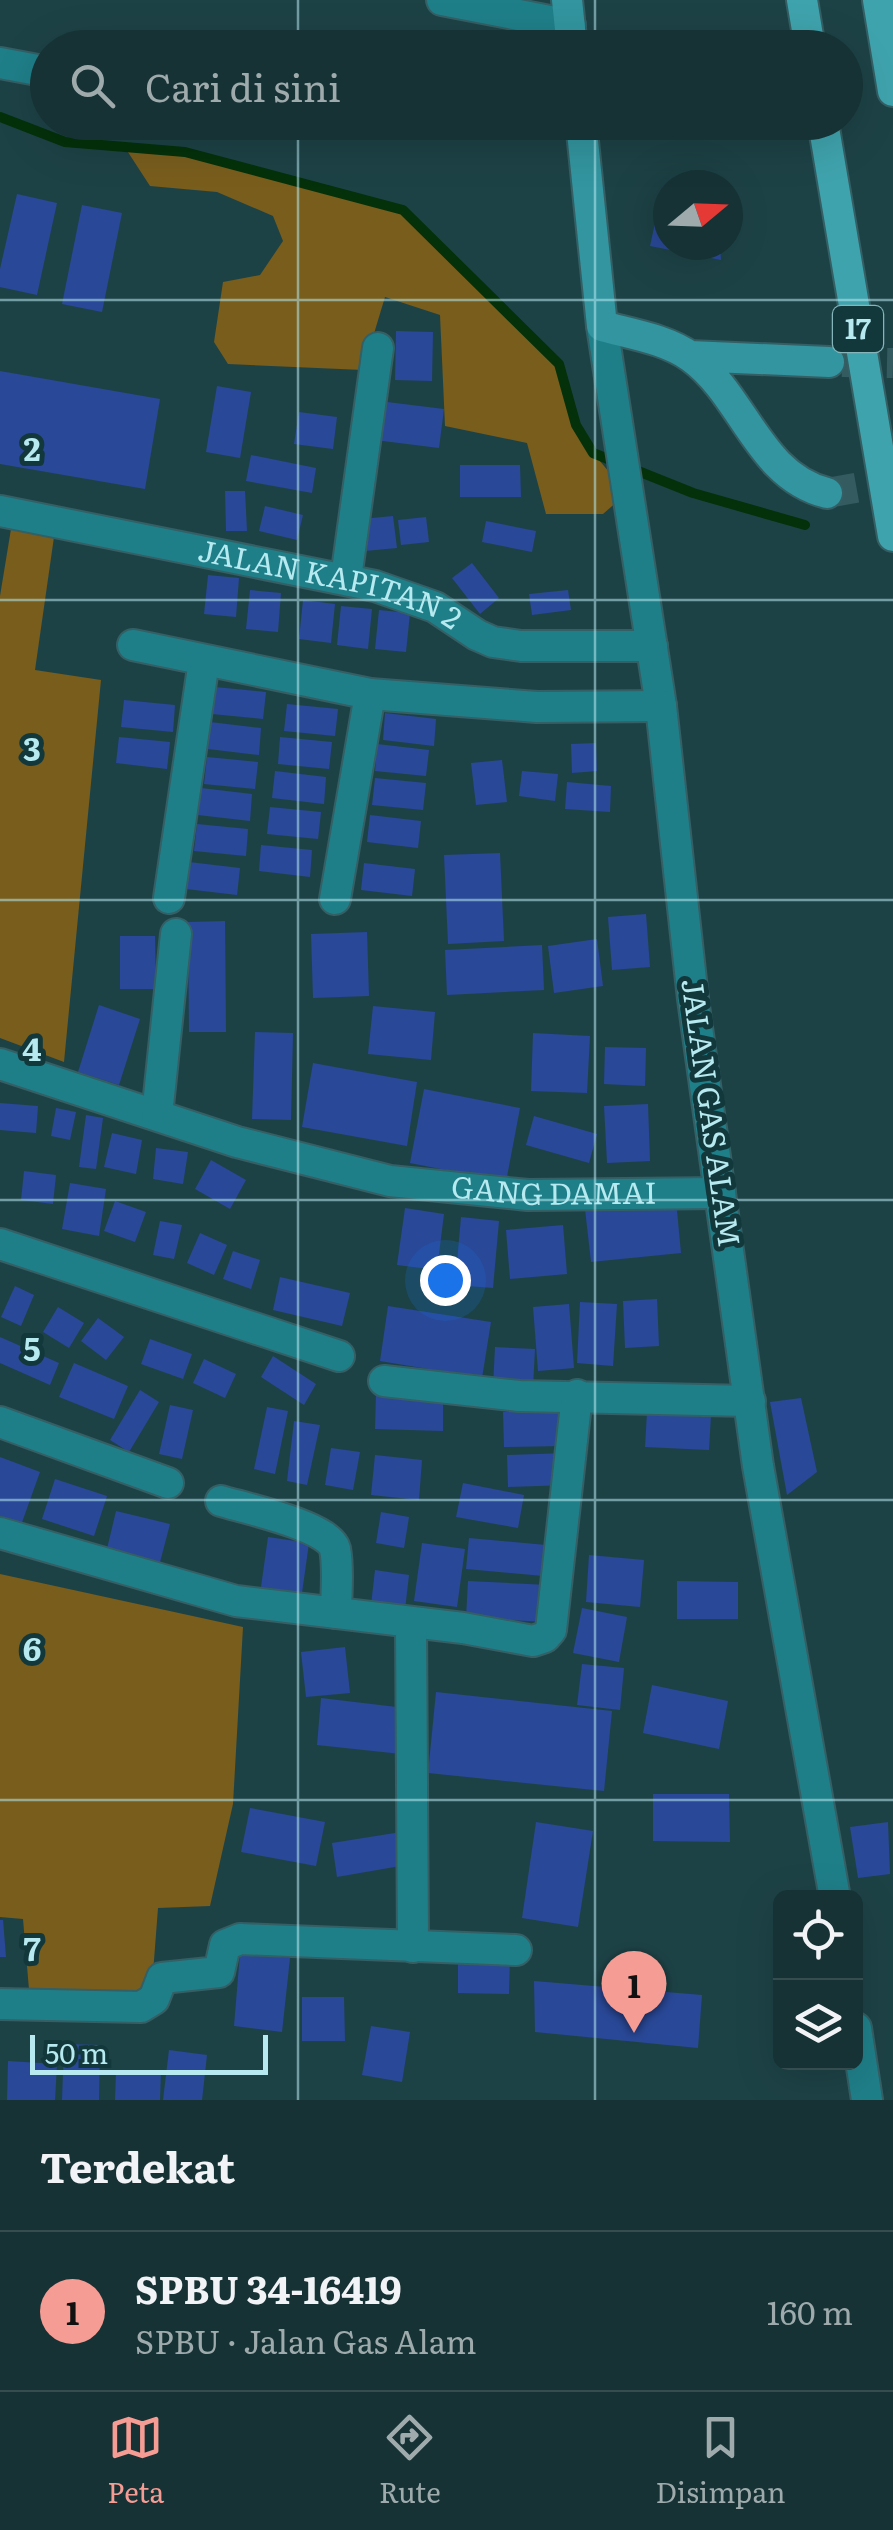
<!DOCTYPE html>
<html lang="id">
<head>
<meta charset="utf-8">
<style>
	:root { --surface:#163234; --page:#1f3a3c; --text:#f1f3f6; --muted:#9eaaac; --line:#354d4f; --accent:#f59c94 }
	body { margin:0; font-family:Literata,serif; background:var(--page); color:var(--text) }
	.controls { position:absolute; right:30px; bottom:30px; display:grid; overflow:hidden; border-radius:15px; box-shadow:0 10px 40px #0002 }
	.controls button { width:90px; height:90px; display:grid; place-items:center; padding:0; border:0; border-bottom:2px solid var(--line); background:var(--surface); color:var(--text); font:50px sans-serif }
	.compass { position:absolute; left:653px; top:170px; width:90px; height:90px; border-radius:50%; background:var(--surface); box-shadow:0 10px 40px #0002; rotate:71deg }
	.scale { position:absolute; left:30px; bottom:25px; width:238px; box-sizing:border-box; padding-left:10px; border:5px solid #b6eaf0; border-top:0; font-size:28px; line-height:35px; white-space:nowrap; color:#b6eaf0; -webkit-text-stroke:8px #12383c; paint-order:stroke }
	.you { position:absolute; left:445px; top:1280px; width:35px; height:35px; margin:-25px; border:8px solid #fff; border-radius:50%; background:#1a73e8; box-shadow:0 0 0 15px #1a73e833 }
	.badge { display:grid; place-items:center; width:65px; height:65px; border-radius:50%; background:var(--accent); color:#111; font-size:32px; font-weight:700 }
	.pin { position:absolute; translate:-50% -82px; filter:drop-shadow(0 2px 5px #0008) }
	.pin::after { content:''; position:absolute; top:52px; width:35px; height:30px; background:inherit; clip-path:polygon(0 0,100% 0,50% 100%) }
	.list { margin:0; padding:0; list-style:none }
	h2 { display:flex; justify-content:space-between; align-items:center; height:130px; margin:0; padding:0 40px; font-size:42px }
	h2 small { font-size:32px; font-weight:400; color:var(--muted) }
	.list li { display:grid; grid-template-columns:65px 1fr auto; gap:30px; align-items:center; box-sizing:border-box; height:160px; padding:0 40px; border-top:2px solid var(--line) }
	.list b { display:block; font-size:38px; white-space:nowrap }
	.list p { margin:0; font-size:32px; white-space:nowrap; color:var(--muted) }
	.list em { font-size:32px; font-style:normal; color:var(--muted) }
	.icon { flex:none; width:55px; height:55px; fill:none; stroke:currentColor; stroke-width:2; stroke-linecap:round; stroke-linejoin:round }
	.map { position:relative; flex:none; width:893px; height:2100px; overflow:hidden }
	.search { position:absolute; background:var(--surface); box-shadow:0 10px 40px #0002; left:30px; right:30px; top:30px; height:110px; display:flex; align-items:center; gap:25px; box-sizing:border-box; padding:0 35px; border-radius:55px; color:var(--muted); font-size:38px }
	.sheet { height:290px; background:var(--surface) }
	nav { display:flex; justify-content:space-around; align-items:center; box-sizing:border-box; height:140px; border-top:2px solid var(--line); background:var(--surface); font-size:28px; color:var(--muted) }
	nav a { display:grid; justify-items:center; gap:5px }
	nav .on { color:var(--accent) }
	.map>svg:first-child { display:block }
	.green { fill:#785d1d }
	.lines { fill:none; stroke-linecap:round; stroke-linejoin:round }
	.stream { stroke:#04310a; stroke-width:10 }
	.building { fill:#294897 }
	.major-tunnel { stroke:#345b60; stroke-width:30; stroke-dasharray:30 15; stroke-linecap:butt }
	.minor-casing { stroke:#345f64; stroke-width:34 }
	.major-casing { stroke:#345f64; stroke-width:34 }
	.highway-casing { stroke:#345f64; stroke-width:34 }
	.minor { stroke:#1f7f89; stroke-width:30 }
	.major { stroke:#32959f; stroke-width:30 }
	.highway { stroke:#3fa3ad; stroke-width:30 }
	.grid { fill:none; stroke:#b6eaf0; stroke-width:2.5; stroke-opacity:0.55 }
	.labels { text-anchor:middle; stroke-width:10; stroke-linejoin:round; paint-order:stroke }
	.shield { fill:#12383c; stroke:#85b5ba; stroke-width:2.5 }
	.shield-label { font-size:28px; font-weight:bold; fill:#b6eaf0 }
	.street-label { font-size:30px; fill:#b6eaf0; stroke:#12383c }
	.grid-label { font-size:32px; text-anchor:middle; font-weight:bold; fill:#b6eaf0; stroke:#12383c; stroke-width:10; stroke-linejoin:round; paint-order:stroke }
</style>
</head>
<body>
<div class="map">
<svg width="893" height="2100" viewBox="0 0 893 2100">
	<rect width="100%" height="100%" fill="#1d4246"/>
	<path class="green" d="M124 146 185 152 403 210 559 364 577 425 593 453 627 493 603 514H546L527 443 445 426 440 315 385 297 363 370 228 364 214 342 223 282 260 275 283 241 273 216 217 192 150 186Z
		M11 529 54 537 35 670 101 680 64 1062 0 1038V596Z
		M0 1574 243 1627 233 1804 210 1906 158 1908 150 2012 31 2013 23 1919 0 1917Z"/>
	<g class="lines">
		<path class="stream" d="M0 117 65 142 185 152 403 210 559 364 576 425 593 453 693 493 805 525"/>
	</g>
	<path class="building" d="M663 186 668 187V245H720L721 260 650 246Z
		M17 194 57 203 37 295 0 287V269Z
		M82 205 122 213 102 312 62 304Z
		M396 331 433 332 432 381 395 380Z
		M0 371 160 399 145 489 0 464Z
		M217 386 251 392 240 458 206 452Z
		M379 401 444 409 439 448 375 440Z
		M299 412 337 417 333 449 294 444Z
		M251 455 316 468 312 493 246 481Z
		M460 465H520L521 497H460Z
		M225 491H245L247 531H226Z
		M265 506 303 515 297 540 259 531Z
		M393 516 397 548 365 551 361 519Z
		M426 517 429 542 401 545 398 520Z
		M486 521 536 531 532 552 482 542Z
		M472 563 499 598 480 614 452 578Z
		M208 575 239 578 236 617 204 614Z
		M250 590 281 593 278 632 246 629Z
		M568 590 571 610 532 615 529 594Z
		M303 600 335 604 331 643 299 639Z
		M341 606 372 609 368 649 337 645Z
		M379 610 410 613 406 652 375 649Z
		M215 687 266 692 263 719 212 714Z
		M124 700 175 705 173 732 121 727Z
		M287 704 338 709 335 736 284 731Z
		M385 713 436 719 434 746 383 740Z
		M210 722 261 728 259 755 208 749Z
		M119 737 170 742 167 769 116 763Z
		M280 737 332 742 329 769 278 764Z
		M596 743 597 771 572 773 571 744Z
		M377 744 429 750 426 776 375 771Z
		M207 757 258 762 255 789 204 784Z
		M502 760 507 802 476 805 471 763Z
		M275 771 326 777 324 804 272 798Z
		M522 771 558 774 555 801 519 796Z
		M375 778 426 783 423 810 372 805Z
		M567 782 611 786 610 812 565 809Z
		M201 788 252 794 250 821 198 815Z
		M270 807 321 812 318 839 267 834Z
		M370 815 421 821 418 848 367 842Z
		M197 824 248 829 246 856 194 851Z
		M261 845 312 850 310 877 259 871Z
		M500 853 504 941 448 944 444 855Z
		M189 862 240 868 237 895 186 889Z
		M364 863 415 869 412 896 361 890Z
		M646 914 650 967 612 970 608 917Z
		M225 921 226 1032H189L188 922Z
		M367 932 369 996 313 998 311 934Z
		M120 936H155L156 989H120Z
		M597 939 603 986 554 993 548 946Z
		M542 945 544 990 447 995 445 950Z
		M99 1005 140 1019 119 1085 78 1072Z
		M373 1006 435 1012 431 1060 368 1054Z
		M255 1032 293 1033 291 1120 252 1119Z
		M533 1033 590 1036 587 1093 531 1091Z
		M605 1047 646 1048 645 1086 604 1084Z
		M313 1063 417 1082 407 1146 302 1127Z
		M424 1089 520 1108 506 1182 410 1163Z
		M0 1103 38 1106 36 1133 0 1130Z
		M648 1104 650 1161 607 1163 604 1106Z
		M56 1108 76 1112 70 1140 51 1136Z
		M86 1115 103 1118 96 1169 79 1167Z
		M534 1116 597 1134 589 1163 526 1145Z
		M112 1133 142 1140 136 1174 104 1167Z
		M156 1148 188 1152 183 1184 153 1179Z
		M211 1160 246 1180 230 1209 195 1189Z
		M24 1171 56 1175 53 1204 21 1200Z
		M70 1183 106 1189 99 1236 62 1229Z
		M676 1200 681 1253 591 1262 585 1209Z
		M115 1201 146 1212 135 1242 104 1231Z
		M405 1208 444 1214 437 1270 397 1265Z
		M461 1217 499 1221 493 1288 455 1285Z
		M160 1221 182 1225 174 1259 153 1255Z
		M563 1225 567 1274 510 1279 506 1230Z
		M200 1233 227 1245 214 1275 187 1263Z
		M233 1251 260 1260 251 1289 223 1279Z
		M280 1277 350 1293 342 1326 273 1310Z
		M15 1286 34 1295 21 1326 1 1317Z
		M657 1299 659 1346 625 1348 623 1301Z
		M580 1302 617 1304 613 1366 577 1363Z
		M569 1304 574 1368 538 1371 533 1307Z
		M388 1306 491 1322 482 1378 380 1361Z
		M58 1307 84 1323 69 1348 43 1332Z
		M98 1318 124 1337 106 1360 81 1341Z
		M0 1337 59 1363 50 1385 0 1363Z
		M150 1339 192 1354 183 1379 141 1364Z
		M495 1347 535 1349 533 1388 493 1386Z
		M273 1356 316 1384 304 1405 261 1377Z
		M204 1359 236 1374 225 1398 193 1383Z
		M74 1363 128 1386 114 1419 59 1397Z
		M140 1390 159 1402 129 1452 110 1440Z
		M376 1393 443 1395V1431L375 1429Z
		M801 1398 817 1472 787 1495 770 1402Z
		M170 1405 193 1410 182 1459 159 1454Z
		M267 1407 288 1411 275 1474 254 1469Z
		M564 1411V1446L504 1447 503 1412Z
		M647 1412 711 1415 709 1450 645 1447Z
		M294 1421 320 1425 307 1485 287 1481Z
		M331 1448 360 1452 353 1490 325 1485Z
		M567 1453 568 1485 508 1487 507 1455Z
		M375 1455 422 1460 419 1500 371 1495Z
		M0 1457 40 1472 20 1528 0 1521Z
		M55 1479 107 1496 94 1536 42 1519Z
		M463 1483 524 1495 518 1528 456 1517Z
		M116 1511 170 1524 159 1566 106 1553Z
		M381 1512 409 1517 404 1548 376 1543Z
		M268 1537 309 1543 301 1600 260 1594Z
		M469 1538 557 1546 554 1577 466 1569Z
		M422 1543 465 1549 457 1607 414 1601Z
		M589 1555 644 1560 640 1607 586 1602Z
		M375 1570 409 1575 405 1610 371 1605Z
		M468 1581 548 1585 547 1622 466 1618Z
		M677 1581 738 1582V1619H677Z
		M582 1608 627 1617 619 1662 573 1653Z
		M345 1647 350 1693 306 1697 301 1652Z
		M582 1664 624 1668 620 1710 577 1705Z
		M652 1685 728 1701 719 1749 643 1733Z
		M436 1692 612 1711 604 1791 428 1773Z
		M321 1698 405 1708 401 1754 317 1745Z
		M653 1794H729L730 1842 653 1841Z
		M250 1808 325 1822 316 1866 241 1852Z
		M536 1822 593 1831 578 1927 522 1918Z
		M888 1822 890 1874 858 1878 850 1827Z
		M401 1832 406 1865 337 1877 332 1843Z
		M0 1920H3L6 1957H0Z
		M240 1953 290 1958 282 2032 234 2026Z
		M458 1953 510 1954 509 1994 458 1993Z
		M534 1981 702 1995 698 2048 535 2032Z
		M302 1997H344L345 2041H302Z
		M371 2026 410 2032 402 2082 362 2075Z
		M64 2044 100 2045 99 2100H62Z
		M169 2050 207 2055 202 2100H163Z
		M8 2061 57 2064 55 2100H7Z
		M116 2071 161 2072 160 2100H115Z"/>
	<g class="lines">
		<path class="major-tunnel" d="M842 362 893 363
			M827 493 893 481"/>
		<defs>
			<g id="minor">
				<path d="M442 0 570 25"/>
				<path d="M0 63 48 72"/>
				<path d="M602 326 661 706 693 999 758 1466 835 1898"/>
				<path id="s1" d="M0 511 375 586 435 607 477 635 493 642 521 646H652"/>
				<path d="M346 578 378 348"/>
				<path d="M133 645 370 694 537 707 661 706"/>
				<path d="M169 898 204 661"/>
				<path d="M335 899 370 694"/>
				<path id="s2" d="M0 1064 237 1142 390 1181 528 1195 720 1193"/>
				<path d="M157 1115 176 934"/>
				<path d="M0 1244 339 1356"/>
				<path d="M384 1381 519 1396 750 1401"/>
				<path d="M0 1422 168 1483"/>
				<path d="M221 1501C244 1508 329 1526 335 1549 339 1569 336 1593 336 1613"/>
				<path d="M0 1533 236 1601 463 1628 533 1641 545 1637 551 1630 577 1395"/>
				<path d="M411 1622 413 1947"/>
				<path d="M0 2004 141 2007 154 1999 162 1978 219 1972 225 1945 240 1939 516 1950"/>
				<path d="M856 2028 867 2100"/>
			</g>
			<path id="major" d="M567 0 572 48
				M581 122 602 326C631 334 666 339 691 357 744 395 758 476 827 493
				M690 356 829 362"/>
			<path id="highway" d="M802 0 810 48
				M878 0 893 91
				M823 122 893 536"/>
		</defs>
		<use href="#minor" class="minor-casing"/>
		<use href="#major" class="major-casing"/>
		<use href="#highway" class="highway-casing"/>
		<use href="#minor" class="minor"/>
		<use href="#major" class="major"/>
		<use href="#highway" class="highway"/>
	</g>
	<path class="grid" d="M298 0V48M595 0V48M298 122V2100M595 122V2100M0 300H893M0 600H893M0 900H893M0 1200H893M0 1500H893M0 1800H893"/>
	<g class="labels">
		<rect class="shield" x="833" y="306" width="50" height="46" rx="8"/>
		<g class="shield-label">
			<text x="858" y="339">17</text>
		</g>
		<g class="street-label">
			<text dy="10" stroke="none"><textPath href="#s1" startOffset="338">JALAN KAPITAN 2</textPath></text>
			<text transform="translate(710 1113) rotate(82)" y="10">JALAN GAS ALAM</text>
			<text dy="10" stroke="none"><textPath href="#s2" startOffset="572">GANG DAMAI</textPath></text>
		</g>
	</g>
	<g class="grid-label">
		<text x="32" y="461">2</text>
		<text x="32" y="761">3</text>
		<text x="32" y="1061">4</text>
		<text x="32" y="1361">5</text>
		<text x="32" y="1661">6</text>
		<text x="32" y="1961">7</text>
	</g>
</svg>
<div class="controls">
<button><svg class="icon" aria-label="locate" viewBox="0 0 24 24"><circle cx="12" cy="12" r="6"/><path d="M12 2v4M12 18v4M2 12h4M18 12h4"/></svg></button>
<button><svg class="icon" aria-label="layers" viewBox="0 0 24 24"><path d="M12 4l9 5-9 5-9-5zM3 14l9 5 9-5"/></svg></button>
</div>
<svg class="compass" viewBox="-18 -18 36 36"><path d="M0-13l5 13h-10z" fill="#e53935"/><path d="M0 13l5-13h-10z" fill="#9eaaac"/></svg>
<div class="scale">50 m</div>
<div class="you"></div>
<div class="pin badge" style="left:634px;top:2033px">1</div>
<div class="search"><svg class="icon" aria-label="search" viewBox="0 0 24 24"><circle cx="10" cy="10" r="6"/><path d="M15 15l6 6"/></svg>Cari di sini</div>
</div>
<section class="sheet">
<h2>Terdekat<small></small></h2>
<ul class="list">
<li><span class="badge">1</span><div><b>SPBU 34-16419</b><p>SPBU · Jalan Gas Alam</p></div><em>160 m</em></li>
</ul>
</section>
<nav>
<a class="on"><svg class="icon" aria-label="map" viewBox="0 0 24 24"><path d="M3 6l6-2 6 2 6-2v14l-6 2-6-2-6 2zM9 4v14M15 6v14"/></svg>Peta</a>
<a><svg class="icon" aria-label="directions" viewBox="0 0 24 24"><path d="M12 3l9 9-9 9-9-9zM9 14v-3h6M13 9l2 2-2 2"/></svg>Rute</a>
<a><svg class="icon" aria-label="saved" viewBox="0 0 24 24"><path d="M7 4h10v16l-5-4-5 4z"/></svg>Disimpan</a>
</nav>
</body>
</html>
